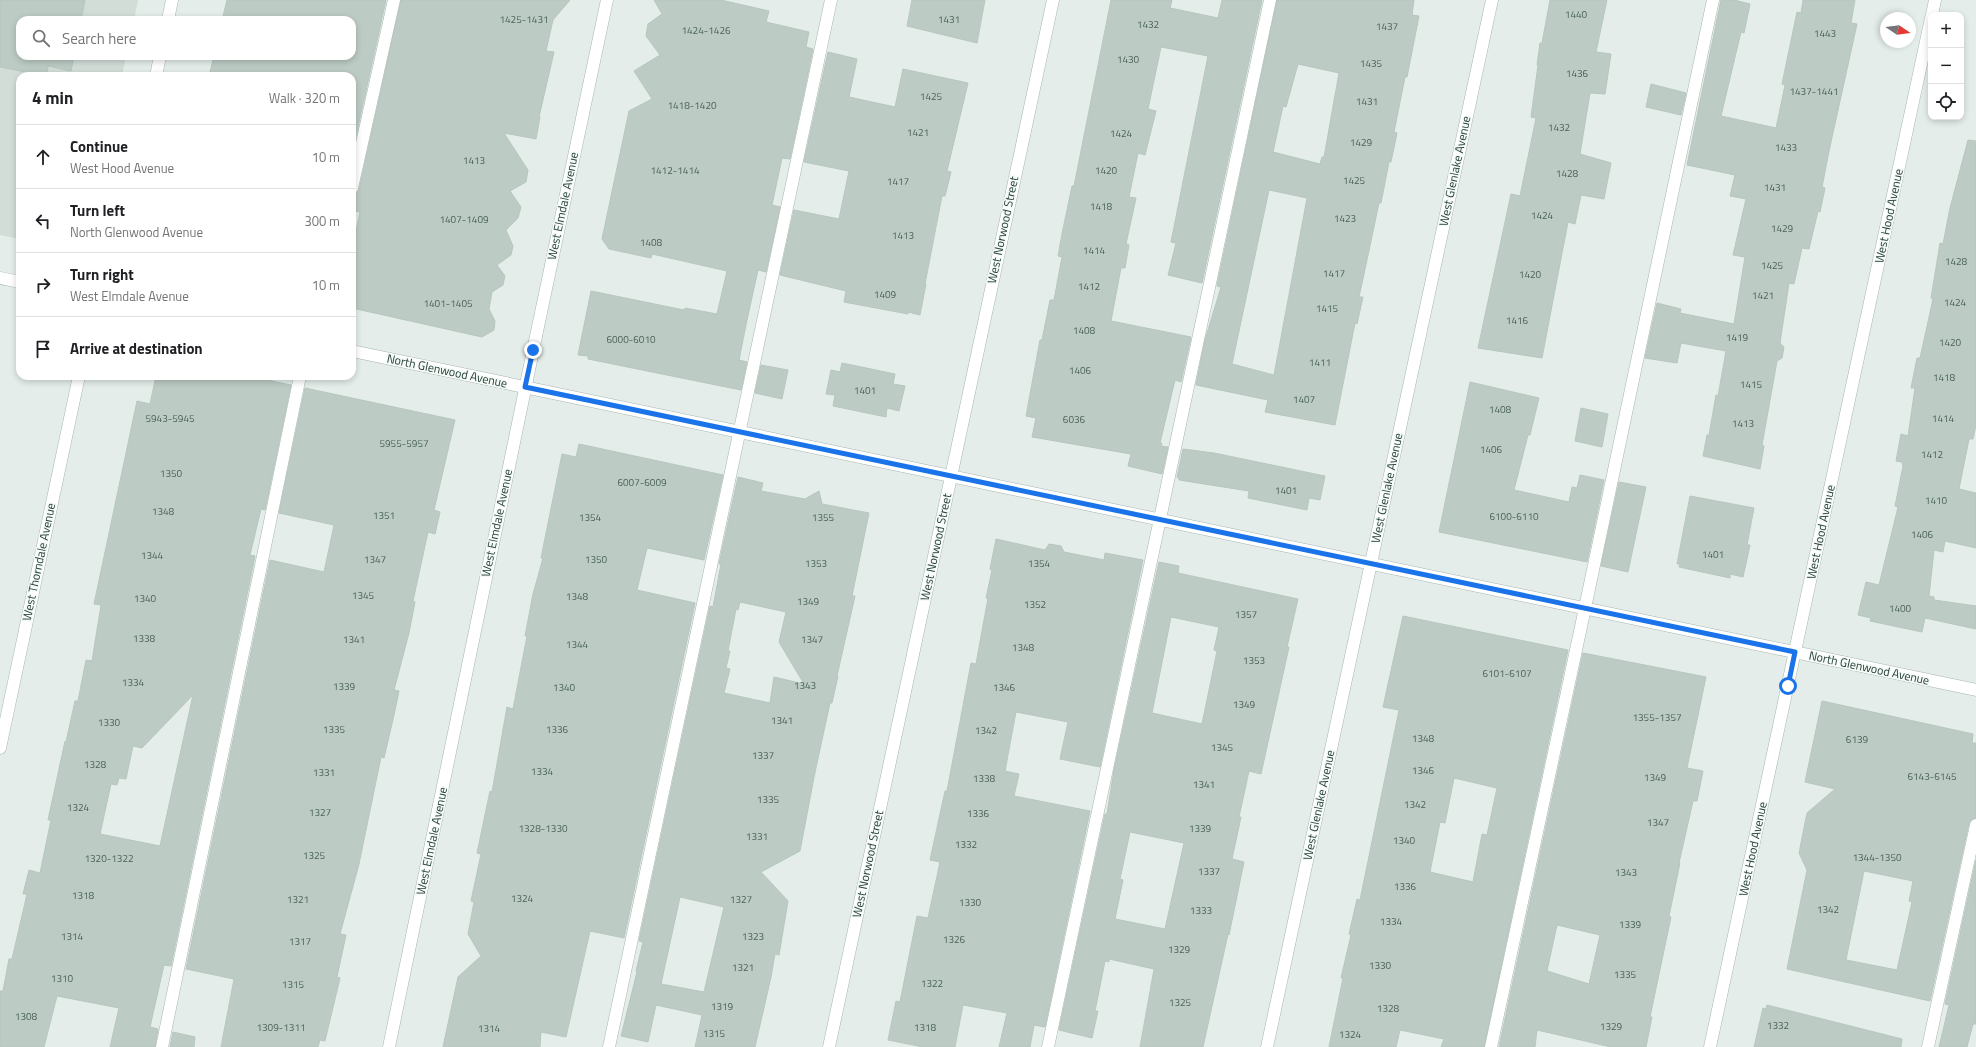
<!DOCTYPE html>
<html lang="en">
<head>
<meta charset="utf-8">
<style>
	:root { --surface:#fff; --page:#f6f6f6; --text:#202124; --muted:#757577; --line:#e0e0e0 }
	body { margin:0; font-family:"Titillium Web",sans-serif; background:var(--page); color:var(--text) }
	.controls { position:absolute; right:12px; top:12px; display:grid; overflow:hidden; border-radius:8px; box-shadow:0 2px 6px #0003 }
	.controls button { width:36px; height:36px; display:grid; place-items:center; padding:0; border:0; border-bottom:1px solid var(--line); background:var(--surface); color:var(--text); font:20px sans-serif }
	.compass { position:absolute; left:1880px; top:12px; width:36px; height:36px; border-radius:50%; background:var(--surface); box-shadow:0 2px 6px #0003; rotate:103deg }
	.stop { position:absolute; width:12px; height:12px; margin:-9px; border:3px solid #1a73e8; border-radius:50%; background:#fff }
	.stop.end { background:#1a73e8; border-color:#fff; box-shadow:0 1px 4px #0008 }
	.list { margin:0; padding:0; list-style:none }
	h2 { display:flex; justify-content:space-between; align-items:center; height:52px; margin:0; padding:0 16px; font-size:17px }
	h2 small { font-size:13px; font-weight:400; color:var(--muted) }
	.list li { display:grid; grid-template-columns:26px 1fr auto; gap:12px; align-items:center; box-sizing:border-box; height:64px; padding:0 16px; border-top:1px solid var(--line) }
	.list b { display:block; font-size:15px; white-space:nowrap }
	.list p { margin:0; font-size:13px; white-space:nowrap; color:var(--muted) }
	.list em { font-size:13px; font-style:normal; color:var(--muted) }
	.icon { flex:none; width:22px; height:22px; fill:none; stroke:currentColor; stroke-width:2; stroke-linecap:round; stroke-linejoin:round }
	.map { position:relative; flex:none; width:1976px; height:1047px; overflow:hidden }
	.search { position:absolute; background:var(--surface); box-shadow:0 2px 6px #0003; left:16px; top:16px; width:340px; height:44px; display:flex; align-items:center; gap:10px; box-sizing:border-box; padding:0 14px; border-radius:12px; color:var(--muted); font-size:15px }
	.panel { position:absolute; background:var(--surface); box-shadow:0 2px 6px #0003; left:16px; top:72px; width:340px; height:308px; border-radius:12px }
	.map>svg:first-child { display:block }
	.built { fill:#d2ddd8 }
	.building { fill:#bccbc4; stroke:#b6c7bf; fill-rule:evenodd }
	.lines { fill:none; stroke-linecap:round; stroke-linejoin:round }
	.minor-casing { stroke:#a7b5b0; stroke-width:13 }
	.minor { stroke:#fff; stroke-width:12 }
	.route { stroke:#1a73e8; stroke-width:5 }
	.labels { text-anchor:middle; stroke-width:3; stroke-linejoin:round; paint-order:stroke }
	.number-label { font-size:10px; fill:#4a625a }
	.street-label { font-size:12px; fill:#243f36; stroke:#f5faf7 }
</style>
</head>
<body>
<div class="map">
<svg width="1976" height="1047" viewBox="0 0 1976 1047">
	<rect width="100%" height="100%" fill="#e4ede9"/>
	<path class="built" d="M0 0H138L134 20H20V56H126L122 76H20V239L0 235Z"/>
	<path class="building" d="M0 0H85L81 20H20V56H74L71 71 48 66 47 76H45L0 67Z
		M227 0H386L352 154V76H228L210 72 214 56H352V20H222Z
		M401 0H570L553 20 546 51 554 52 539 117H540L536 139 504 133 528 170 526 182 510 191 521 207 518 218 506 230 513 246 511 255 497 265 505 276 503 285 492 292 489 309 495 321 494 330 482 337 352 308V250L360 212 352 211V195L357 193 359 190Z
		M654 0H721L769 11 766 22 809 32 806 47 813 49 790 159 782 158 772 205 780 207 766 272 758 270 747 320 739 360 747 362 741 390 588 359V356L578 355 591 291 684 310 685 308 717 314 727 271 652 254 651 258 609 249 602 239 629 111 652 99 634 71 660 55 646 36 648 24 662 14Z
		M912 0H985L977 43 907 26Z
		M1111 0H1172L1170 8 1218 18 1222 0H1262L1202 283 1168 275 1176 243 1171 242 1208 56 1161 47 1148 109 1156 111 1145 155 1138 153 1129 197 1136 198 1126 244 1129 245 1125 268H1121L1111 321 1191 337 1181 382 1175 380 1160 443H1162L1161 446 1168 447 1162 474 1128 466 1131 454 1032 437 1036 418 1026 416 1040 340H1042L1050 300H1054L1062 257 1058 256 1062 234 1072 186H1074Z
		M1277 0H1414L1412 15 1419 16 1407 77H1405L1394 132 1397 133 1391 162H1389L1381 203H1379L1367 260 1359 297H1363L1357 324 1355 323 1335 425 1265 412 1268 400 1196 385 1205 340 1221 287 1217 286ZM1298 64 1339 73 1324 157H1322L1320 164 1273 152 1283 106 1286 107ZM1269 190 1307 198 1274 375 1232 364Z
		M1550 0H1607L1596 52 1611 54 1605 94 1590 93 1580 154 1611 163 1604 199 1581 195 1575 224 1568 222 1542 358 1478 348 1511 194 1520 196 1536 118 1531 117 1538 65H1537L1540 43H1542Z
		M1721 0H1734L1750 4 1744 33 1741 32 1721 116 1776 128 1785 85 1782 84 1797 12 1801 13 1803 0H1855L1851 23 1857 24 1829 151 1822 187 1825 188 1820 212 1818 211 1809 249 1802 248 1794 284 1789 283 1780 343 1784 347 1782 358 1777 361 1762 445 1764 446 1760 469 1703 456 1707 435H1709L1716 395 1718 396 1726 351 1681 343 1677 363 1645 358 1657 303 1681 309 1680 313 1734 324 1745 257 1733 255 1746 199 1730 196 1735 175 1687 165Z
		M828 52 857 59 849 97 895 107 903 69 968 83 947 171 951 172 945 196H942L925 284H926L920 315 908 312V314L844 302 846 291 780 275 794 210 839 219 849 171 804 162Z
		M1651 84 1686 93 1681 115 1646 107Z
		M1968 140 1976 141V425L1973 439H1969L1959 489 1976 493V548L1945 541 1943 552 1934 550 1929 596 1934 597V600L1976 606V629L1925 618 1922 632 1870 621 1871 618 1858 615 1866 582 1879 585 1898 507 1895 506 1903 466 1902 462 1896 461 1901 434 1908 436 1915 388H1911L1917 358H1920L1933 299 1931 298 1940 243 1943 244 1950 208Z
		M842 363 895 374 893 384 905 386 899 411 887 408 886 417 833 406 835 395 826 394 831 370 840 372Z
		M761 365 788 370 782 399 755 393Z
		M156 376H248L291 385 265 510 261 509 250 555 255 556 171 966 164 965 150 1027 158 1029 155 1047H110L119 1008 57 996 44 1047H0V991H3L9 959H12L27 894H23L29 870 40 873 51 820H48L65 741 66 742 75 701H78L86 660 92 661 101 605 94 604 137 401 150 404ZM193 695 160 846 100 834 111 784 117 785 119 778 126 779 133 746 142 748Z
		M1470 382 1539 398 1530 435H1528L1514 490 1569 502 1572 487 1577 488 1580 475 1604 480 1587 562 1439 532Z
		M305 388 455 420 434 510 440 512 435 534 428 532 413 601 415 602 409 633 394 690 399 691 394 715 384 758 381 757 359 864 340 934 346 935 337 977 340 978 325 1041 320 1040 318 1047H221L234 979 186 969 270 560 324 572 334 525 279 513Z
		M1581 408 1608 414 1602 447 1575 441Z
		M579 444 723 475 704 560 647 548 637 590 695 603 624 938 590 931 566 1037 541 1032 540 1047H443L458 977 481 956 468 934 474 902 471 901 481 854 477 853 490 791 492 792 507 707 513 709 527 636H525L533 594 543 558H541L562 454 576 457Z
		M1183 449 1214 453 1325 476 1320 500 1309 498 1307 510 1248 498 1249 491 1179 480V478L1177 477Z
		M738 477 763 483 761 491 805 499 819 491 822 504 869 513 852 596H855L837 676H838L832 703H830L814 777 800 851 761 872 788 901 779 955 775 954 771 977 755 1047H695L702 1015 656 1005 648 1042 621 1036 637 972 636 971 643 942 639 941 710 606 713 607 721 564H719ZM740 602 786 612 779 642 804 684 774 677 770 703 724 693 730 669 726 668 730 651H728L736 609 738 610ZM680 897 724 907 704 992 661 984Z
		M1619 482 1646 487 1628 572 1601 566Z
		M1690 496 1754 508 1747 545H1750L1743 577 1730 574V578L1679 567 1680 564H1677Z
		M996 539 1045 550 1049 544 1061 546 1064 552 1104 560 1105 553 1143 560 1100 767 1060 759 1068 722 1016 712 1005 771 1019 774 1014 796 1090 811 1045 1027 1034 1025 1030 1047H999L1007 1013 963 1005 955 1047H923L888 1040 896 1001 900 1002 917 916 928 918 940 862 930 860 945 791H947L971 663 976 664 988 598H986L992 570 990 569Z
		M1159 562 1179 566 1178 573 1298 599 1287 647H1289L1261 774 1249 771 1239 817H1241L1232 859 1244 862 1229 935 1228 934 1203 1047H1140L1154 969 1109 959V962L1105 961 1095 1011H1098L1092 1038 1059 1030 1105 814H1107L1114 770ZM1171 617 1219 627 1214 650 1217 651 1202 724 1152 713ZM1130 832 1184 843 1165 929 1115 919 1123 880 1120 879Z
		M1403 616 1568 650 1484 1047H1441L1444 1039 1400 1030 1396 1047H1329L1343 978H1341L1351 935 1349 934 1357 899 1360 900 1399 710 1383 707ZM1454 778 1497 788 1487 835 1482 834 1473 882 1430 872 1440 822 1445 823Z
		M1583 653 1706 677 1687 768 1703 771 1697 801H1693L1679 863H1680L1669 916 1671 917 1650 1017H1652L1646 1047H1611L1537 1030 1535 1047H1499ZM1557 925 1600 935 1589 984 1547 971Z
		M1822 701 1973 734 1972 743H1976V818L1971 820 1969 823 1930 1001 1787 969 1807 870 1799 853 1807 813 1835 789 1805 782ZM1864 871 1913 881 1909 901 1912 902 1897 970 1846 960Z
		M1976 860V1024H1973L1967 1047H1939L1949 1005 1945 1004Z
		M1767 1005 1902 1039 1901 1047H1754L1763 1008 1766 1009Z
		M173 1032 195 1037 194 1047H170Z"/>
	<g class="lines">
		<defs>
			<path id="minor" d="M1932 15 1935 0
				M168 20 172 0
				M156 76 160 56
				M352 188 394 0
				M0 278 20 282
				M352 351 1976 690
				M0 748 79 376
				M162 1047 300 376
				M389 1047 535 341 607 0
				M609 1047 831 0
				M829 1047 1053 0
				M1048 1047 1270 0
				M1267 1047 1492 0
				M1491 1047 1585 608 1713 0
				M1710 1047 1931 18
				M1928 1047 1976 825"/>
		</defs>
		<use href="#minor" class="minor-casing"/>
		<use href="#minor" class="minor"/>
	</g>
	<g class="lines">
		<path class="route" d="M533 350 525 387 1795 652 1788 686"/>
	</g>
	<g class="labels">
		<g class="number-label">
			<text x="1576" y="18">1440</text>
			<text x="524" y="23">1425-1431</text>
			<text x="949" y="23">1431</text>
			<text x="1148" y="28">1432</text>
			<text x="1387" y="30">1437</text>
			<text x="706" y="34">1424-1426</text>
			<text x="1825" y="37">1443</text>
			<text x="1128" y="63">1430</text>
			<text x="1371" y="67">1435</text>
			<text x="1577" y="77">1436</text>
			<text x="1814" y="95">1437-1441</text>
			<text x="931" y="100">1425</text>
			<text x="1367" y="105">1431</text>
			<text x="692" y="109">1418-1420</text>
			<text x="1559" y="131">1432</text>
			<text x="918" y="136">1421</text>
			<text x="1121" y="137">1424</text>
			<text x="1361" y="146">1429</text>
			<text x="1786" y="151">1433</text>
			<text x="474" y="164">1413</text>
			<text x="675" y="174">1412-1414</text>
			<text x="1106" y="174">1420</text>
			<text x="1567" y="177">1428</text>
			<text x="1354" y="184">1425</text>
			<text x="898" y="185">1417</text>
			<text x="1775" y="191">1431</text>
			<text x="1101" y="210">1418</text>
			<text x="1542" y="219">1424</text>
			<text x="1345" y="222">1423</text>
			<text x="464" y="223">1407-1409</text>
			<text x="1782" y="232">1429</text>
			<text x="903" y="239">1413</text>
			<text x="651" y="246">1408</text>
			<text x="1094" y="254">1414</text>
			<text x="1956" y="265">1428</text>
			<text x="1772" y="269">1425</text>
			<text x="1334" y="277">1417</text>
			<text x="1530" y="278">1420</text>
			<text x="1089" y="290">1412</text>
			<text x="885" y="298">1409</text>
			<text x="1763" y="299">1421</text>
			<text x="1955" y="306">1424</text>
			<text x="448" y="307">1401-1405</text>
			<text x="1327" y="312">1415</text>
			<text x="1517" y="324">1416</text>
			<text x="1084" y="334">1408</text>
			<text x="1737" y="341">1419</text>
			<text x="631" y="343">6000-6010</text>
			<text x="1950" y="346">1420</text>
			<text x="1320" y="366">1411</text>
			<text x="1080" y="374">1406</text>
			<text x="1944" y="381">1418</text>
			<text x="1751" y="388">1415</text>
			<text x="865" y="394">1401</text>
			<text x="1304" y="403">1407</text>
			<text x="1500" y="413">1408</text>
			<text x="170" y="422">5943-5945</text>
			<text x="1943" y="422">1414</text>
			<text x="1074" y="423">6036</text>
			<text x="1743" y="427">1413</text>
			<text x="404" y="447">5955-5957</text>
			<text x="1491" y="453">1406</text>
			<text x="1932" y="458">1412</text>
			<text x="171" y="477">1350</text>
			<text x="642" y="486">6007-6009</text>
			<text x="1286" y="494">1401</text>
			<text x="1936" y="504">1410</text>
			<text x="163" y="515">1348</text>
			<text x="384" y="519">1351</text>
			<text x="1514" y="520">6100-6110</text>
			<text x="590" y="521">1354</text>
			<text x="823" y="521">1355</text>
			<text x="1922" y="538">1406</text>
			<text x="1713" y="558">1401</text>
			<text x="152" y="559">1344</text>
			<text x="375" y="563">1347</text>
			<text x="596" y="563">1350</text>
			<text x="816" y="567">1353</text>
			<text x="1039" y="567">1354</text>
			<text x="363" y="599">1345</text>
			<text x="577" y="600">1348</text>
			<text x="145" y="602">1340</text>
			<text x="808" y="605">1349</text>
			<text x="1035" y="608">1352</text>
			<text x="1900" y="612">1400</text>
			<text x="1246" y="618">1357</text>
			<text x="144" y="642">1338</text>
			<text x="354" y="643">1341</text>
			<text x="812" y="643">1347</text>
			<text x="577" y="648">1344</text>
			<text x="1023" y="651">1348</text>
			<text x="1254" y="664">1353</text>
			<text x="1507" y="677">6101-6107</text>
			<text x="133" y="686">1334</text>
			<text x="805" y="689">1343</text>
			<text x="344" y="690">1339</text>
			<text x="564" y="691">1340</text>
			<text x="1004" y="691">1346</text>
			<text x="1244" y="708">1349</text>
			<text x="1657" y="721">1355-1357</text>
			<text x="782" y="724">1341</text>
			<text x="109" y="726">1330</text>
			<text x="334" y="733">1335</text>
			<text x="557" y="733">1336</text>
			<text x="986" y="734">1342</text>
			<text x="1423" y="742">1348</text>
			<text x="1857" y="743">6139</text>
			<text x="1222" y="751">1345</text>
			<text x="763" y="759">1337</text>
			<text x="95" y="768">1328</text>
			<text x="1423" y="774">1346</text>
			<text x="542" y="775">1334</text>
			<text x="324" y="776">1331</text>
			<text x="1932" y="780">6143-6145</text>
			<text x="1655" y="781">1349</text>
			<text x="984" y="782">1338</text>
			<text x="1204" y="788">1341</text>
			<text x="768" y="803">1335</text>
			<text x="1415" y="808">1342</text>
			<text x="78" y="811">1324</text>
			<text x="320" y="816">1327</text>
			<text x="978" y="817">1336</text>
			<text x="1658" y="826">1347</text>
			<text x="543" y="832">1328-1330</text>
			<text x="1200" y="832">1339</text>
			<text x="757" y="840">1331</text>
			<text x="1404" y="844">1340</text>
			<text x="966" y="848">1332</text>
			<text x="314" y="859">1325</text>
			<text x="1877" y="861">1344-1350</text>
			<text x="109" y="862">1320-1322</text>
			<text x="1209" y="875">1337</text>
			<text x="1626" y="876">1343</text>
			<text x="1405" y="890">1336</text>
			<text x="83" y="899">1318</text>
			<text x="522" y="902">1324</text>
			<text x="298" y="903">1321</text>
			<text x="741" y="903">1327</text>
			<text x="970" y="906">1330</text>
			<text x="1828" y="913">1342</text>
			<text x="1201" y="914">1333</text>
			<text x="1391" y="925">1334</text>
			<text x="1630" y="928">1339</text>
			<text x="72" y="940">1314</text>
			<text x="753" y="940">1323</text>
			<text x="954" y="943">1326</text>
			<text x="300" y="945">1317</text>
			<text x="1179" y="953">1329</text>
			<text x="1380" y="969">1330</text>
			<text x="743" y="971">1321</text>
			<text x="1625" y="978">1335</text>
			<text x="62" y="982">1310</text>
			<text x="932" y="987">1322</text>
			<text x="293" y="988">1315</text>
			<text x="1180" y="1006">1325</text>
			<text x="722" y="1010">1319</text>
			<text x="1388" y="1012">1328</text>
			<text x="26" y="1020">1308</text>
			<text x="1778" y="1029">1332</text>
			<text x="1611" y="1030">1329</text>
			<text x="281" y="1031">1309-1311</text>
			<text x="925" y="1031">1318</text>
			<text x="489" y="1032">1314</text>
			<text x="714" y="1037">1315</text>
			<text x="1350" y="1038">1324</text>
		</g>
		<g class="street-label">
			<text transform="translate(1455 171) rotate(-78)" y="4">West Glenlake Avenue</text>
			<text transform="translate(563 206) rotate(-78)" y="4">West Elmdale Avenue</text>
			<text transform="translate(1889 216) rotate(-78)" y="4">West Hood Avenue</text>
			<text transform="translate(1003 230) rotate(-78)" y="4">West Norwood Street</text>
			<text transform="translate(447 371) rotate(12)" y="4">North Glenwood Avenue</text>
			<text transform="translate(1387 488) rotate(-78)" y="4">West Glenlake Avenue</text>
			<text transform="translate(497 523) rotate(-78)" y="4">West Elmdale Avenue</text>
			<text transform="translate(1821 532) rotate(-78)" y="4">West Hood Avenue</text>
			<text transform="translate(936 547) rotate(-78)" y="4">West Norwood Street</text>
			<text transform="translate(39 562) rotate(-78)" y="4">West Thorndale Avenue</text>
			<text transform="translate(1869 668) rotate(12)" y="4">North Glenwood Avenue</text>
			<text transform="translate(1319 805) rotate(-78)" y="4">West Glenlake Avenue</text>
			<text transform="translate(432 841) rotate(-78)" y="4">West Elmdale Avenue</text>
			<text transform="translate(1753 849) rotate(-78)" y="4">West Hood Avenue</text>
			<text transform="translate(868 864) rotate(-78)" y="4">West Norwood Street</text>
		</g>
	</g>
</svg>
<div class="controls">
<button>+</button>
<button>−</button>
<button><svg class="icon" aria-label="locate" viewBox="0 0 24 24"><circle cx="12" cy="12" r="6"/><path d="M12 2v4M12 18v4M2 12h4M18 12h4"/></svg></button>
</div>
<svg class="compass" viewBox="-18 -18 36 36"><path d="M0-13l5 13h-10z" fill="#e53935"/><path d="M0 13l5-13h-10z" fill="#757577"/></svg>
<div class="stop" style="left:1788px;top:686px"></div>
<div class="stop end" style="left:533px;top:350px"></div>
<div class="search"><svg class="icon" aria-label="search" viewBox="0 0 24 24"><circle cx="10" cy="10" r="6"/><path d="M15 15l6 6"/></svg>Search here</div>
<section class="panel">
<h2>4 min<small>Walk · 320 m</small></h2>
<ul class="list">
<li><svg class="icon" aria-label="ahead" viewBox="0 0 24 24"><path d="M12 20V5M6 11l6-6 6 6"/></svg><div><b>Continue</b><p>West Hood Avenue</p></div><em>10 m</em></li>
<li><svg class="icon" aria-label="left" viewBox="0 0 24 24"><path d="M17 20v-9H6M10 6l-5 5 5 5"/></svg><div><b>Turn left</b><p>North Glenwood Avenue</p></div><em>300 m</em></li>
<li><svg class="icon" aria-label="right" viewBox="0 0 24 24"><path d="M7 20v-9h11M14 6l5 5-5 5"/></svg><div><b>Turn right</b><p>West Elmdale Avenue</p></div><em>10 m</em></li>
<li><svg class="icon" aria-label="arrive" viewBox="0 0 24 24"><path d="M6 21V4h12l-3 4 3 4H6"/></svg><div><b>Arrive at destination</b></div></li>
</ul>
</section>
</div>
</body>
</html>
